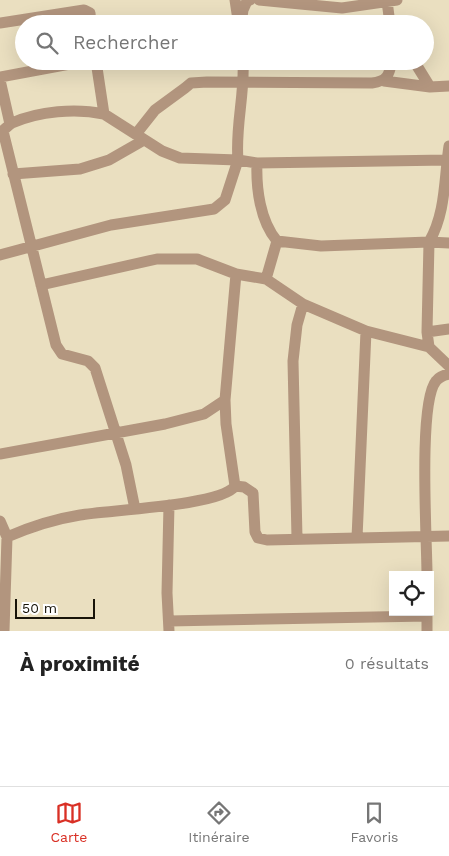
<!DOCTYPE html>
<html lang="fr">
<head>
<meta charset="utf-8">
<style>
	:root { --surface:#fff; --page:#f6f6f6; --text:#222; --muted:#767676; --line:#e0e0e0; --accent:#d93025 }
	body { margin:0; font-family:"Work Sans",sans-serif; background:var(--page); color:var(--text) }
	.controls { position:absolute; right:15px; bottom:15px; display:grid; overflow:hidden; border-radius:0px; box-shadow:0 5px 20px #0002 }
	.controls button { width:45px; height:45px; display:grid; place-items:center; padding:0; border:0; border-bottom:1px solid var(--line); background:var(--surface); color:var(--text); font:25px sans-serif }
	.scale { position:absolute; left:15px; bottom:12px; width:80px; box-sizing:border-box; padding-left:5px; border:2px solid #181409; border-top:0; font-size:14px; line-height:18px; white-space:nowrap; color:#181409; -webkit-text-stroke:4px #fff; paint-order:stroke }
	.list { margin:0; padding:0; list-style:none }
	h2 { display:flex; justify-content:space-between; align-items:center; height:65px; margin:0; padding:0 20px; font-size:21px }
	h2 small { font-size:16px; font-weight:400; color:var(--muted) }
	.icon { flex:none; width:28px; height:28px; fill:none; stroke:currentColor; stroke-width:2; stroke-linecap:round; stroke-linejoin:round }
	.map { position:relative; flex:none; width:449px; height:631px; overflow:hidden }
	.search { position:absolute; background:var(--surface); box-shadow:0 5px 20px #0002; left:15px; right:15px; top:15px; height:55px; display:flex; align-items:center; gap:12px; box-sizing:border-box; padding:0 18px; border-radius:28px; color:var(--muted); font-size:19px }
	.sheet { height:155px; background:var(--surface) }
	nav { display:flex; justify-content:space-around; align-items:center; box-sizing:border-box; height:70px; border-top:1px solid var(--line); background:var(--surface); font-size:14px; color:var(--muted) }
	nav a { display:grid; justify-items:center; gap:2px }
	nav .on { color:var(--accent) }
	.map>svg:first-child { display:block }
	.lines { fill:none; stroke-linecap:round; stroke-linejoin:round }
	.minor { stroke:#b2957e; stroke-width:11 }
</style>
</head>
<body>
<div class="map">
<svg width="449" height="631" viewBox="0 0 449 631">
	<rect width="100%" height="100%" fill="#eadfc0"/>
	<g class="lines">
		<path class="minor" d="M235 0 238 20
			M259 0 342 8 397 0
			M387 1 390 24
			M0 23 84 10 90 13 91 24
			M241 24 243 10 247 1 250 0
			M96 61 104 114
			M414 61 430 87
			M0 77 86 61
			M0 80 10 124
			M384 81 430 87 449 86
			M3 131 56 345 62 354 88 361 95 368 126 465 135 509
			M0 132C5 130 8 125 12 123 39 111 76 108 104 114L162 151 180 158 238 160C235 127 245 94 243 61
			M136 134 155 110 185 88 191 83 207 82 372 83C387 81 389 76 392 61
			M257 163 447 160
			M13 174 80 169 109 160 144 140
			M449 243 429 242 427 332 429 347 449 366
			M0 255 111 225 214 209 225 200 238 160 257 163C256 188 260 221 277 241L321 246 429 242C446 213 444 179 449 146
			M266 279 277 241
			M41 285 157 259H197L236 274 266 279 303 304 366 331 429 347
			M427 332 449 329
			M0 454 165 424 204 414 225 400
			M235 486 244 487 253 493 255 532 258 538 267 540 449 536
			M169 505 167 593 169 631
			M0 521 7 537
			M297 538 293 361 297 325 303 304
			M357 538 366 331
			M427 575C427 540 418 403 436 381 439 377 444 375 449 374
			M169 621 427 616
			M4 631 7 537C30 527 55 519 80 515 108 510 221 506 235 486L226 424 225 400 236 274
			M427 631V612"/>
	</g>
</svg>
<div class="controls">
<button><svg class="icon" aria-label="locate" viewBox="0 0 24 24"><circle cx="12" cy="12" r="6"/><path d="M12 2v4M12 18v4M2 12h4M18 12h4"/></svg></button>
</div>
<div class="scale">50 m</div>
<div class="search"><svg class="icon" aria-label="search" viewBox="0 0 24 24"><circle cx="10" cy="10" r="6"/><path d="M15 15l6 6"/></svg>Rechercher</div>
</div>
<section class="sheet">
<h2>À proximité<small>0 résultats</small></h2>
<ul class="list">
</ul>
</section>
<nav>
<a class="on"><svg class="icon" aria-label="map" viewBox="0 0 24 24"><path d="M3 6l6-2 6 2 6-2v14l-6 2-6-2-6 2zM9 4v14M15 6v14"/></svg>Carte</a>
<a><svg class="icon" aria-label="directions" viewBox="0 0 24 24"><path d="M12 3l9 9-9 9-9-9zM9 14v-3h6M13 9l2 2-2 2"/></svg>Itinéraire</a>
<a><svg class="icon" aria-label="saved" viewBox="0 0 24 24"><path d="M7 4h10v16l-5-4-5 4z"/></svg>Favoris</a>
</nav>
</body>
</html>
